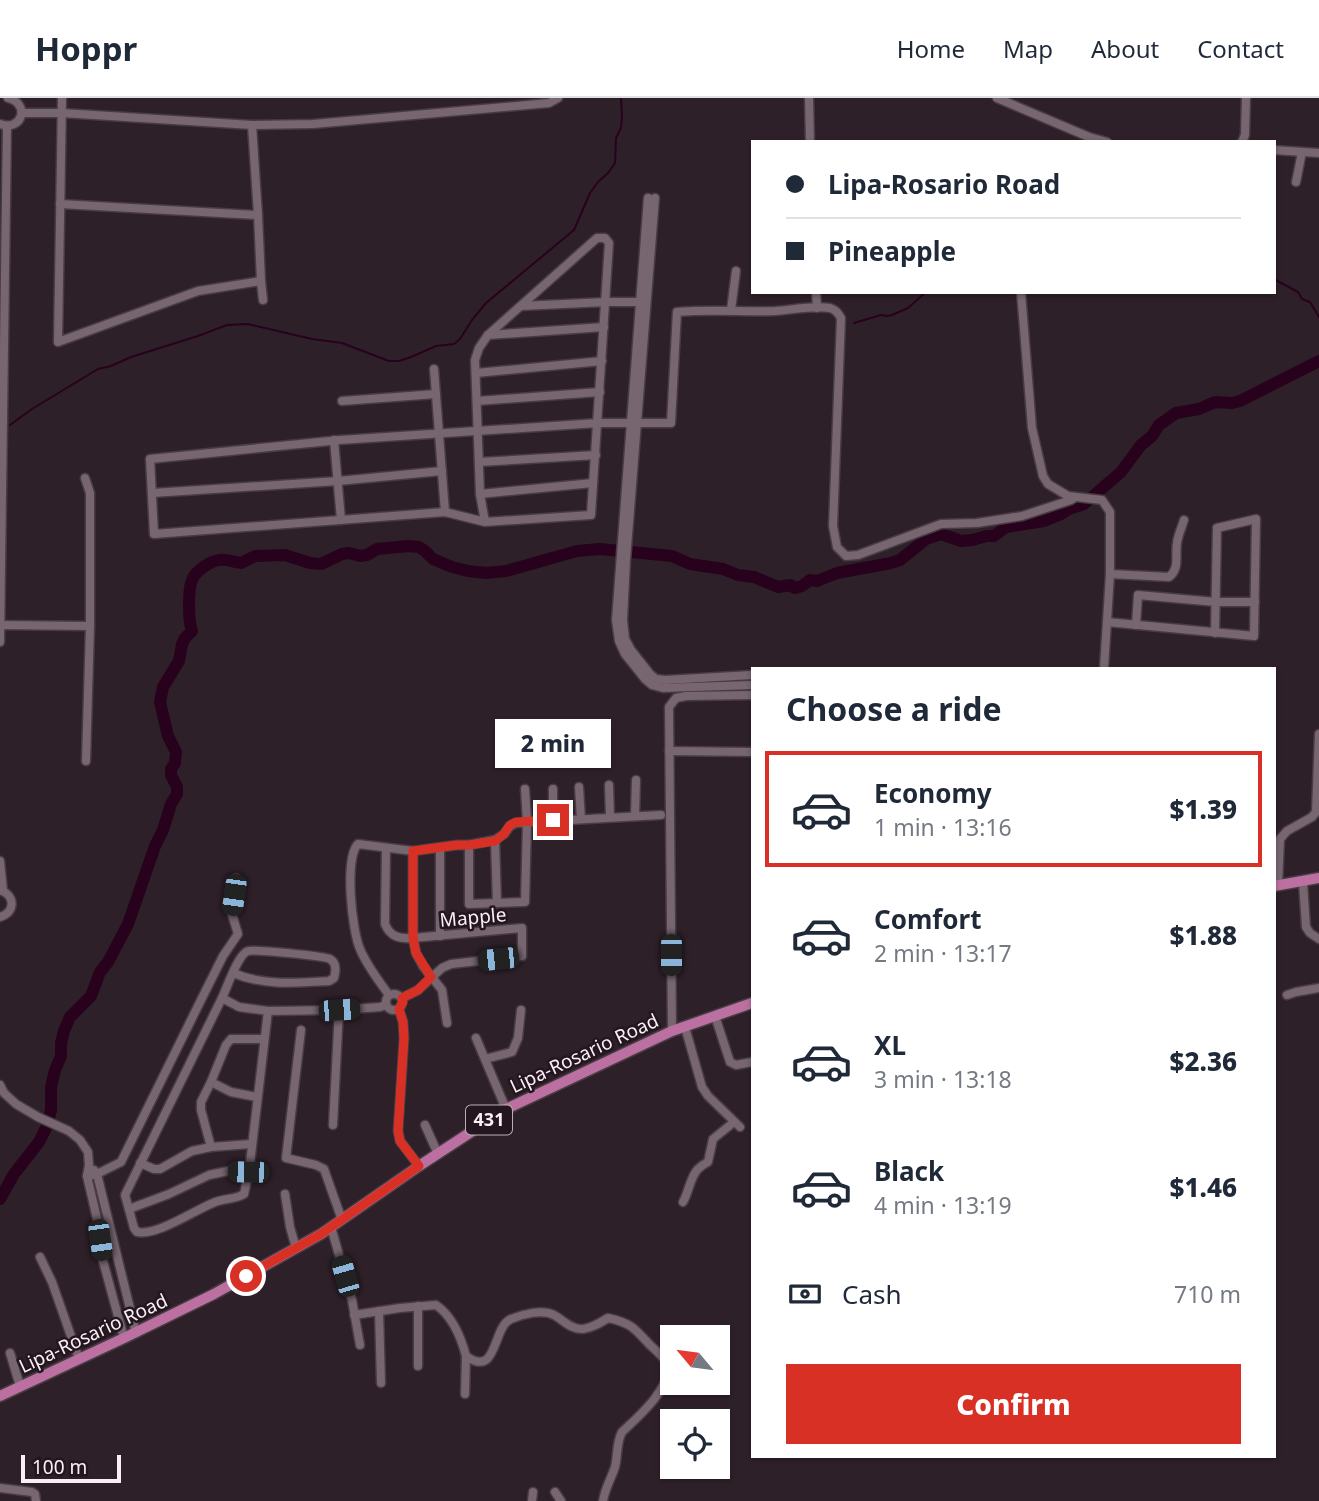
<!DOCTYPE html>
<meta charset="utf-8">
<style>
:root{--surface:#fff;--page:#f6f6f7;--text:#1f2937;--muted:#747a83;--line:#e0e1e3;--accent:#d93025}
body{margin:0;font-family:"Noto Sans",sans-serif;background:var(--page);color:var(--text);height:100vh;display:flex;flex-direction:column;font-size:26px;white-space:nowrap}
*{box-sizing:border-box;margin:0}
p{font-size:23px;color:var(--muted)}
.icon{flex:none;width:38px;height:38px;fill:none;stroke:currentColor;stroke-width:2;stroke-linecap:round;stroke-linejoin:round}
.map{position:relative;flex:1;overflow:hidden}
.panel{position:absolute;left:751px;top:569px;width:525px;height:791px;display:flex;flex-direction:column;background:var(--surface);border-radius:0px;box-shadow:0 2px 5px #0004}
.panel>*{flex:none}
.guide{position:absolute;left:751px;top:42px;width:525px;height:154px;border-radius:0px;box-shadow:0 2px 5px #0004;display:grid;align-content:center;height:154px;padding:0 35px;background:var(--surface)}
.needle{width:46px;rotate:299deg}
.fabs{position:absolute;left:660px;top:1227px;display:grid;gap:14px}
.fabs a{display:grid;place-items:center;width:70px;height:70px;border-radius:0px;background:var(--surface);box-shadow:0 2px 5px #0004;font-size:35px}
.scale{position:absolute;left:21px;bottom:18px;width:100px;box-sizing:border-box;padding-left:7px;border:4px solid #faeff5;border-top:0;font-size:19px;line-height:24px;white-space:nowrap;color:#faeff5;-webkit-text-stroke:5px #24161f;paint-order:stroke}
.end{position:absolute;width:32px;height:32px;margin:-16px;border:9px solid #d93025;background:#fff;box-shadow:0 0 0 4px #fff}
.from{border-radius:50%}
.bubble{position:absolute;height:49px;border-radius:0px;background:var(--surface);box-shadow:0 2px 5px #0004;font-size:23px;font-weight:800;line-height:49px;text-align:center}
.car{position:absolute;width:21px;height:42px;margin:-21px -10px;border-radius:9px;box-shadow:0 0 5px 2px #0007;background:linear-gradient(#222 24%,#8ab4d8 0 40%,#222 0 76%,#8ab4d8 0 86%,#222 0)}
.guide b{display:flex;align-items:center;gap:24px;height:66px;font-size:26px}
.guide b+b{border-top:2px solid var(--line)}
.guide i{width:18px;height:18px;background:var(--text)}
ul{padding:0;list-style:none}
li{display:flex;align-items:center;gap:21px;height:116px;margin:0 14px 10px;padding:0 21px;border:4px solid transparent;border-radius:0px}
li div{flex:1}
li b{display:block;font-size:26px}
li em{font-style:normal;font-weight:800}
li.on{border-color:var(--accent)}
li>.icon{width:63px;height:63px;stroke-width:1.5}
h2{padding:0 35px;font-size:32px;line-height:84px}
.pay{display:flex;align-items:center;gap:18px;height:77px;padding:0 35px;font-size:26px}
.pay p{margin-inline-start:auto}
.action{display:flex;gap:14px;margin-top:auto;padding:14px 35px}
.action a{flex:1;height:80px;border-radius:0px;background:var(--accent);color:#fff;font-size:28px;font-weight:800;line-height:80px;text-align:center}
header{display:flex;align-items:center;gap:42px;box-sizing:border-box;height:98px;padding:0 35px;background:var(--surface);border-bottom:2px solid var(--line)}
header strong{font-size:33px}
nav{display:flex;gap:38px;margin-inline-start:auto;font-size:24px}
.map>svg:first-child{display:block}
</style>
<header>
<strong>Hoppr</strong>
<nav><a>Home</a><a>Map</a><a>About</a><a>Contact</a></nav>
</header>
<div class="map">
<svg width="1319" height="1403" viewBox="0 0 1319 1403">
<rect width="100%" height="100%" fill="#2e2029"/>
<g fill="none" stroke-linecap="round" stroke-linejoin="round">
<g stroke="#28021d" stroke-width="2">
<polyline points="1274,181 1298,194 1302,201 1310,204 1319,219"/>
<polyline points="854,225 881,217 887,218 892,217 908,210 926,194"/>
<polyline points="10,327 32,311 98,271 111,268 131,259 198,238 227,227 248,226 312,241 342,245 389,263 399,263 411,259 436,248 454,246 460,241 472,222 486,205 574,132 590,95 598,84 608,75 615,65 616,40 621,30 622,18 621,0"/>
</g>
<path stroke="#28021d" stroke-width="12" d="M0 1101 14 1076 39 1044 47 1028 51 1012V989L55 972 61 958V945L64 933 70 919 91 898 100 874 108 864 128 826 155 748 163 732 171 706 177 696V689L171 677V671L175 665 176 654 168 638 160 604 163 589 179 563 182 546 185 540 192 533C188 522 188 492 192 482 195 473 211 463 219 462 227 461 233 464 241 465L255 458 285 457 310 465 321 466 342 456 349 455 360 458 367 457 377 451 409 448 419 449 425 453 433 461 452 469 468 473 486 475 506 473 577 453 600 451 672 458 690 466 723 471 738 477 754 479 778 489 790 487 795 490 802 488 810 482 817 483 837 475 891 465 900 462 926 441 941 436 961 443 972 442 987 438H994L1006 429 1044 423 1059 417 1069 411 1084 406 1121 374 1141 347 1152 338 1159 327 1176 315 1199 311 1215 304 1232 305 1240 303 1319 263"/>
<defs>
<g id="minor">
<polyline points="62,0 58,244 198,193 261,183"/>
<polyline points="809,0 810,44"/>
<polyline points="997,0 1089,39 1107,44"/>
<polyline points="22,15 62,15 252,27 313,26 549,5 558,0"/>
<path d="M0 26C22 34 31 6 8 0"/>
<polyline points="252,27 258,117 261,183 263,202"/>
<polyline points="1242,44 1245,37 1246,0"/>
<polyline points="1274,52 1319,55"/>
<polyline points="1296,84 1302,54"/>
<polyline points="648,100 616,522 619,543 625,556 645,581 652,587 663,590 752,587"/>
<polyline points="655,100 626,462 623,522 625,541 631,552 650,576 656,581 665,582 752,577"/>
<polyline points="60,106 258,117"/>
<polyline points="816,194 817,210"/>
<polyline points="1021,194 1032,330 1043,378 1048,386 1068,398 1102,402 1110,414 1110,476 1104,570"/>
<polyline points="521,208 606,204 644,204"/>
<polyline points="731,212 736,173"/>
<polyline points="488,237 604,229"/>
<polyline points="434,271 445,414"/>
<polyline points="476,275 602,263"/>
<polyline points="342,303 436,296"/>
<polyline points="477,303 600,294"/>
<polyline points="334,342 341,422"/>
<polyline points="479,364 596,357"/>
<polyline points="85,380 90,395 90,528 86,663"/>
<polyline points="152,395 338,383 442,373"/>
<polyline points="480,396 593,385"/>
<path d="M485 424 480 396 475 262 479 250 488 237 597 140H605L609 145 591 417 485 424 445 414 154 436 150 361 340 342 598 325H671L677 214C710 211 742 214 775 213 793 212 812 207 830 210 836 212 838 215 841 220L833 428 837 449 846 458 858 457 941 426 977 425 1022 418 1071 402 1074 400"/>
<path d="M1110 476 1169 479C1180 471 1175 458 1177 445 1178 437 1182 429 1184 422"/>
<polyline points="1107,524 1254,538 1256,421 1217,430 1215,535"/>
<polyline points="0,527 90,528"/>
<polyline points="1136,527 1138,497 1216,504 1255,504"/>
<polyline points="0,544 7,28"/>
<polyline points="669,653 752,654"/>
<polyline points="609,687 610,719"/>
<polyline points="579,689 581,721"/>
<polyline points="553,691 553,722"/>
<polyline points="635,718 636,682"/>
<polyline points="495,742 497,805"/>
<polyline points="469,747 469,806 525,804 527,724 525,691"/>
<path d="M386 750 385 826C390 839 400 841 413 840L522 830V858L451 866 442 870 418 892 402 900"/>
<polyline points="440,751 440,838"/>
<polyline points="413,753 413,840 416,855 423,868 442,892 447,925"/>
<polyline points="0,763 3,793"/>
<polyline points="1303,784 1306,829 1310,835 1319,841"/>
<polyline points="1278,787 1280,741 1287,733 1312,719 1316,714 1319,636"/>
<path d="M0 792C15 797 16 814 0 819"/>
<path d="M233 875C264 888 296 885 329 883L334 880C336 873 337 865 330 861 324 858 254 851 248 853 238 856 227 890 222 900L125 1097 134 1130 137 1134C157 1138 193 1113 213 1105 223 1100 235 1102 244 1096L249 1074 268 913"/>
<circle cx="394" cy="904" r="8"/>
<path d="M389 897C379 883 367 868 360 851 352 833 344 760 358 746L413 753 457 747H469L495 742 504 736 510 728 516 725 661 717"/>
<polyline points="1287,897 1296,894 1319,890"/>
<polyline points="222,900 239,909 268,913 339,912 380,909 386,907"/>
<polyline points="399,911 403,924 404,940 398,1033 400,1043 419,1068"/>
<polyline points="715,918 730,964 736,967 752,964"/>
<polyline points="685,929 702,989 708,998 740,1029"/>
<polyline points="301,932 286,1060 316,1067 324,1071 342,1122"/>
<polyline points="672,933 669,609 676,600 686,598 752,597"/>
<polyline points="476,940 506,1011"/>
<polyline points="485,961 512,954 518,940 521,912"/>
<polyline points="211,984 231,994 257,999"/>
<polyline points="0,987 4,995 16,1006 38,1019 69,1033 80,1042 88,1054 89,1067 87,1078 98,1125 103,1163 124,1240"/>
<polyline points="333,1027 339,912"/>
<polyline points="425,1027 438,1056"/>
<polyline points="211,1049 201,1012 201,1004 211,984 226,947 231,941 264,941"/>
<polyline points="140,1065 154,1071 160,1071 192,1053 211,1049 251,1046"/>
<polyline points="94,1072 97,1076 136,1235"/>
<polyline points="87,1078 97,1076 121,1064 200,904 223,858 238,836 231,813 236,780"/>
<polyline points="285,1096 290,1129 296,1150"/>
<path d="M683 1104C689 1094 690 1079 698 1071 701 1068 704 1066 708 1064L713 1041 734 1024"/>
<polyline points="129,1111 169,1096 209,1077 228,1073 249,1074"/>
<polyline points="331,1129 352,1202 360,1247"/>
<polyline points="40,1159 52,1184 79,1261"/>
<polyline points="418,1208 418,1268"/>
<polyline points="379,1213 381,1285"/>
<path d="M354 1217 400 1210 436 1207C452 1218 461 1239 466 1258"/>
<polyline points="10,1255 20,1288"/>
<path d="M465 1296 466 1258C498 1281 492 1229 511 1221 523 1216 542 1211 554 1217 563 1222 572 1232 583 1231 592 1230 600 1225 608 1220 631 1225 634 1230 649 1246 655 1252 665 1259 667 1267 673 1289 636 1321 622 1334 616 1345 618 1357 615 1369 611 1381 605 1390 603 1403"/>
<polyline points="0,1390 32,1394 35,1396 36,1403"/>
<polyline points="555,1394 561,1403"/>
<polyline points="532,1403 533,1394"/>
</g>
<g id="major">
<polyline points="1274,788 1319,780"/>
<polyline points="0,1298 124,1240 214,1196 321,1136 419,1068 506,1011 672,933 752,905"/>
</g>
</defs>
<use href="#minor" stroke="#483c43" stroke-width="11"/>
<use href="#major" stroke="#483c43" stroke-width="13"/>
<use href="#minor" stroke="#776570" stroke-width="8"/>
<use href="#major" stroke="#bc70a2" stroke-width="10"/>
</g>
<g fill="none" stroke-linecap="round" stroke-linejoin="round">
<polyline stroke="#d93025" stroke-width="9" points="246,1178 321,1136 419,1068 400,1043 398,1033 404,940 403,924 399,911 403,904 402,900 418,892 431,879 416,855 413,840 413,753 457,747 469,747 495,743 504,736 510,727 516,724 553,722"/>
</g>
<g text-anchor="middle" stroke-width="5" stroke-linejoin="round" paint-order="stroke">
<rect fill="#24161f" stroke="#baaeb5" stroke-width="2" x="466" y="1007.5" width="46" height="29" rx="5"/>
<g font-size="18" font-weight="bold" fill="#faeff5">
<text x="489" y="1028">431</text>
</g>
<g font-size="19" fill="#faeff5" stroke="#24161f">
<text transform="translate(473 819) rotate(-5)" y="7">Mapple</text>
<text transform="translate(584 955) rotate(-25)" y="7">Lipa-Rosario Road</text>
<text transform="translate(93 1235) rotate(-25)" y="7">Lipa-Rosario Road</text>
</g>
</g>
</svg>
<div class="fabs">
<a><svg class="needle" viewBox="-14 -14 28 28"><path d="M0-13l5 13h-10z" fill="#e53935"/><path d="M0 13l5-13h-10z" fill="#747a83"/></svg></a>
<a><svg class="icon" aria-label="locate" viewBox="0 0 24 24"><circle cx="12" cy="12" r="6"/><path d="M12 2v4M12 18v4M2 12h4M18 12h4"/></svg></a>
</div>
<div class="scale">100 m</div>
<i class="end from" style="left:246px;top:1178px"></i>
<i class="end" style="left:553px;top:722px"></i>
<div class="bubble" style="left:495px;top:621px;width:116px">2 min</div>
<i class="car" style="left:234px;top:797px;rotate:188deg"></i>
<i class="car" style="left:671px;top:857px;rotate:180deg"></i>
<i class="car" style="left:498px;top:861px;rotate:264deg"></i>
<i class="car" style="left:339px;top:912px;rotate:86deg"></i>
<i class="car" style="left:248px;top:1074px;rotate:271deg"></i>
<i class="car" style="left:100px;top:1142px;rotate:172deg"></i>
<i class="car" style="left:345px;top:1178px;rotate:344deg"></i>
<div class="guide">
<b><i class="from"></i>Lipa-Rosario Road</b>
<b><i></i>Pineapple</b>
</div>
<section class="panel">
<h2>Choose a ride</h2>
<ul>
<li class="on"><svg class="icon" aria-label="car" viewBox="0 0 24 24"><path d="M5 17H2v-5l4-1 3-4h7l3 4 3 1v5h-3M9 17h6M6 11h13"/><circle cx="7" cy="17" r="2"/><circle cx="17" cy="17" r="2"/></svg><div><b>Economy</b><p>1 min · 13:16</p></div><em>$1.39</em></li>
<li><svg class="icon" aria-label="car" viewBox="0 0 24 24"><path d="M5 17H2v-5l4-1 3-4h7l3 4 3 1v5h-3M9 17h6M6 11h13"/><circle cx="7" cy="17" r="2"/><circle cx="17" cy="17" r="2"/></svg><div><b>Comfort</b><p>2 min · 13:17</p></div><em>$1.88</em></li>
<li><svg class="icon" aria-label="car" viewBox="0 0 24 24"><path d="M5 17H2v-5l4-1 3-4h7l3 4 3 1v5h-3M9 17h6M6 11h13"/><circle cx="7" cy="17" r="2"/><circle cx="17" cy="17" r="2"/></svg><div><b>XL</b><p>3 min · 13:18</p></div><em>$2.36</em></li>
<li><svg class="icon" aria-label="car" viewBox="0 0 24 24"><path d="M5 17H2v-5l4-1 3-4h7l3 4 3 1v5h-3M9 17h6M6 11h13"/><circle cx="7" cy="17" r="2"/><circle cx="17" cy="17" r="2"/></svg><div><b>Black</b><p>4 min · 13:19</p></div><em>$1.46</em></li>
</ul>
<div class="pay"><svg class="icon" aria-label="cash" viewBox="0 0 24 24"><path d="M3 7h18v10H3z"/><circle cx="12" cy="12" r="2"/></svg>Cash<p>710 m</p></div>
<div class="action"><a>Confirm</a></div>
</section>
</div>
